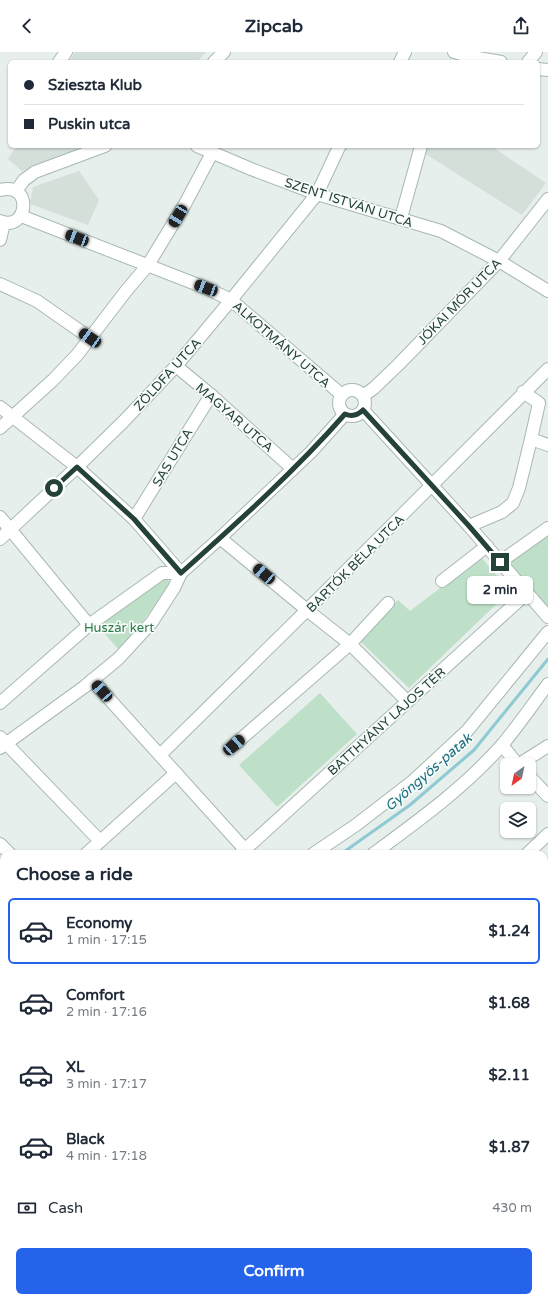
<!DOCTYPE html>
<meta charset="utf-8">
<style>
:root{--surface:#fff;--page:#f2f2f3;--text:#1f2937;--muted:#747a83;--line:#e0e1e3;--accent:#2563eb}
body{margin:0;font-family:"Varela Round",sans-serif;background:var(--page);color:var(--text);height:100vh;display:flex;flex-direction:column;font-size:15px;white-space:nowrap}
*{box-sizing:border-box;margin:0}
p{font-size:13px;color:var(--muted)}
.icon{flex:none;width:22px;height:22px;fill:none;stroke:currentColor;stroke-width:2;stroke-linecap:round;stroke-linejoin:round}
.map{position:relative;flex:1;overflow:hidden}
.side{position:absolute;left:0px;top:798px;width:548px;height:452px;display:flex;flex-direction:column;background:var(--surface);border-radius:12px 12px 0 0;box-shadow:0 1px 3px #0004}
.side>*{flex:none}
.top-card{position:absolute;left:8px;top:8px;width:532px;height:88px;border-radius:6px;box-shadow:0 1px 3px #0004;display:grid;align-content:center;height:88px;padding:0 16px;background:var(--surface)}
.needle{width:26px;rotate:213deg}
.buttons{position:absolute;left:500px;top:706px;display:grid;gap:8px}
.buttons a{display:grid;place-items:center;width:36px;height:36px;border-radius:6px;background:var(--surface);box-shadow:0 1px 3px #0004;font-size:20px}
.end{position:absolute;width:18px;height:18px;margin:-9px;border:5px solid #24423a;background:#fff;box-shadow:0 0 0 2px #fff}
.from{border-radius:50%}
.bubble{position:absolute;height:28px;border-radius:6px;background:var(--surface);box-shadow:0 1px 3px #0004;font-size:13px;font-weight:800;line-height:28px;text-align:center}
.car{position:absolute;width:12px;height:24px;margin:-12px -6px;border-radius:5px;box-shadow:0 0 3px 1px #0007;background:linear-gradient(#222 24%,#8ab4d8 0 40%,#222 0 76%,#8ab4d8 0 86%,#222 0)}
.top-card b{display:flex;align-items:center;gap:14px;height:38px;font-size:15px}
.top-card b+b{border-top:1px solid var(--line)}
.top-card i{width:10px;height:10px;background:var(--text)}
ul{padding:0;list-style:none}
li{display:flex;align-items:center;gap:12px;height:66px;margin:0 8px 6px;padding:0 8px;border:2px solid transparent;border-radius:6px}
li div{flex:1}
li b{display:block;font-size:15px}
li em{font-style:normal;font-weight:800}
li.current{border-color:var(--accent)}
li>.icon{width:36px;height:36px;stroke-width:1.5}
h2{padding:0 16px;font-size:18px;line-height:48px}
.pay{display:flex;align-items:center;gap:10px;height:44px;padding:0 16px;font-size:15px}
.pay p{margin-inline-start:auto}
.button{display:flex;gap:8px;margin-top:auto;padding:8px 16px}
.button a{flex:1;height:46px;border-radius:6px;background:var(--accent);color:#fff;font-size:16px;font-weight:800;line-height:46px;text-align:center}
header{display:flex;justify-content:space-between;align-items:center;height:52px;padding:0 16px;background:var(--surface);font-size:18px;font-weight:800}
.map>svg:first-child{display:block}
</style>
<header><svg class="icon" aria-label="back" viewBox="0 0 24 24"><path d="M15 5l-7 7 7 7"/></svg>Zipcab<svg class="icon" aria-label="share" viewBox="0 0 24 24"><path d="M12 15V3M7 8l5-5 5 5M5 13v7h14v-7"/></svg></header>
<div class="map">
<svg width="548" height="1250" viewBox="0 0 548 1250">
<rect width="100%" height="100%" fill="#e6efeb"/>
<g fill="#d4dfda">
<polygon points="75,0 206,0 197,10 69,10"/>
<polygon points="17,94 86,94 22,119 8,107"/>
<polygon points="429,94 491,94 546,131 522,163 424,101"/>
<polygon points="79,119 99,148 88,173 30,152 33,135"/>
</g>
<g fill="#bfe0c8">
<polygon points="548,480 548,561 505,510"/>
<polygon points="481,505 510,539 409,636 359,588 398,548 410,559"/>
<polygon points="165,525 171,532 120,599 97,573"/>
<polygon points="320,641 357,682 277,755 239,713"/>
</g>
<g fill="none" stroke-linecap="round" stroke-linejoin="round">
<g stroke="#8ec9d4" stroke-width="3">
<polyline points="341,802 410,753 474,698 548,607"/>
<polyline points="0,974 4,973"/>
</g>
<defs>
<g id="minor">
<polyline points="454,0 472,5 501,10"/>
<polyline points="59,10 66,0"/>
<polyline points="214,10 224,0"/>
<polyline points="400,10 405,0"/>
<polyline points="528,10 536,0"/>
<polyline points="538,17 548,18"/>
<polyline points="197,94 251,117 317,142 441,179 499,209 548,239"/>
<path d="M0 138C34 129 28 181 0 169"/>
<polyline points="16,139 24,128 35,120 105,94"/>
<polyline points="21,164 206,236 231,248 342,343"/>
<polyline points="401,166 421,94"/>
<polyline points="0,188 4,171"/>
<polyline points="0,232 37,249 90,286"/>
<polyline points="176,314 211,343 293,417"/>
<circle cx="352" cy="351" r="13"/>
<polyline points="363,344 374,336 398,313 499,209 548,147"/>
<polyline points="0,355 77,415 134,467 181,521"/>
<polyline points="363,358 469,474 548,565"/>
<polyline points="0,376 53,328 77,303 126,239 148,213 185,152 212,101"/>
<polyline points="531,387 548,393"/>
<polyline points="0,465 89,573"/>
<polyline points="134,467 211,343"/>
<polyline points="469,474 502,460 513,451 519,436 531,387 539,351 523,340"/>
<polyline points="220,486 307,558 350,592 407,649"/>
<polyline points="0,487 77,415 124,369 176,314 231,248 317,142 339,95 340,94"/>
<polyline points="500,510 548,476"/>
<polyline points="442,529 487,494"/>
<polyline points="92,628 249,802"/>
<polyline points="0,651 89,573 162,521 181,521"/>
<polyline points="0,685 100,789"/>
<polyline points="234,693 350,592 388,551"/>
<polyline points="502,693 518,713"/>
<polyline points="0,696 84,635 118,607 152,570 174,536 181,521 220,486 311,400 345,362"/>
<polyline points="160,703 307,558 548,317"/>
<polyline points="518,713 548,694"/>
<polyline points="529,724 548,744"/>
<polyline points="0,792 10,802"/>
<polyline points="86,802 176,721"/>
<polyline points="240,802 527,541"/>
<polyline points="313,802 356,773 413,729 467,679 548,580"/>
<path d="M373 802C418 769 465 735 502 693 518 674 533 652 548 632"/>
<polyline points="527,802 548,782"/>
<polyline points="0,880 4,876"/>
<polyline points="544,950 548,946"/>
<polyline points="0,955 4,953"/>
<polyline points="0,995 4,1002"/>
<polyline points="544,1118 548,1123"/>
<polyline points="544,1152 548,1149"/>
<polyline points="271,1246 274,1250"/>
<polyline points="74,1250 78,1246"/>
<polyline points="231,1250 236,1246"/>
<polyline points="416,1250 421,1246"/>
</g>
</defs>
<use href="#minor" stroke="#a8b8b2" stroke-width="14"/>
<use href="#minor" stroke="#fff" stroke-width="12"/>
</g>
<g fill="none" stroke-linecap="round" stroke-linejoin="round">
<path stroke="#24423a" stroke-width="5" d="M54 436 77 415 134 467 181 521C238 470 295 419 345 362 352 365 358 363 363 358L469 474 500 510"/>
</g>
<g text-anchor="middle" stroke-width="3.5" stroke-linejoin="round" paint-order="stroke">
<g font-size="13" fill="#24423a" stroke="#f7fbf9">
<text transform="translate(349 150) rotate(18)" y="5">SZENT ISTVÁN UTCA</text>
<text transform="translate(459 249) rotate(-46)" y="5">JÓKAI MÓR UTCA</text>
<text transform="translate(282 292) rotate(41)" y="5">ALKOTMÁNY UTCA</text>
<text transform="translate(167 322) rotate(-48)" y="5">ZÖLDFA UTCA</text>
<text transform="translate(235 365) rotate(41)" y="5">MAGYAR UTCA</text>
<text transform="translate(172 405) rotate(-59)" y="5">SAS UTCA</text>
<text transform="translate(355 511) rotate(-45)" y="5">BARTÓK BÉLA UTCA</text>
<text transform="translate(386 669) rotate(-42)" y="5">BATTHYÁNY LAJOS TÉR</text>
</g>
<g font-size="13" fill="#2d7a4b" stroke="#f7fbf9">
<text x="119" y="580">Huszár kert</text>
</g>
<g font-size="14" font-style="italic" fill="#1c6f80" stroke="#f7fbf9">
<text transform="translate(428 720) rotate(-41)" y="5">Gyöngyös-patak</text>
</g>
</g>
</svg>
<div class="buttons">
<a><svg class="needle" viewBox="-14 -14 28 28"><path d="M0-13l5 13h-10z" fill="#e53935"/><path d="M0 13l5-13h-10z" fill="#747a83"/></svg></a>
<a><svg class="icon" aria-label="layers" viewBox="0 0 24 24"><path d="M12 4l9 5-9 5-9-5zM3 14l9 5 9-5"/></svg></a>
</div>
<i class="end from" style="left:54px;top:436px"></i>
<i class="end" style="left:500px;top:510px"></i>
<div class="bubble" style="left:467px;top:524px;width:66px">2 min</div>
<i class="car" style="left:178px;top:164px;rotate:211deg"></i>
<i class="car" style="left:77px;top:186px;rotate:291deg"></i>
<i class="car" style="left:206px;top:236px;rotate:291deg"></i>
<i class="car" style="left:90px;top:286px;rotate:305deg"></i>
<i class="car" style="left:264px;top:522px;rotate:310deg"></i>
<i class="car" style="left:102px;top:639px;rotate:318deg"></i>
<i class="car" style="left:234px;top:693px;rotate:49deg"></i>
<div class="top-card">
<b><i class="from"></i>Szieszta Klub</b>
<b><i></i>Puskin utca</b>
</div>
<section class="side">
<h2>Choose a ride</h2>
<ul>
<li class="current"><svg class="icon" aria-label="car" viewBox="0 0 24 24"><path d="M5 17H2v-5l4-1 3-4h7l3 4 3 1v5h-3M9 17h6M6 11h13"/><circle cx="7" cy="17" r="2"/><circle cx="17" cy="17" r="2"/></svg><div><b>Economy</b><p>1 min · 17:15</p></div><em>$1.24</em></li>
<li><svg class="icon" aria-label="car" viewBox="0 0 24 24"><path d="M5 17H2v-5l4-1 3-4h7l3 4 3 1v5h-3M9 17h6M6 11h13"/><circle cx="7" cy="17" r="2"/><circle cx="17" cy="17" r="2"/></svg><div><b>Comfort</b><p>2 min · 17:16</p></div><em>$1.68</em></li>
<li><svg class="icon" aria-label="car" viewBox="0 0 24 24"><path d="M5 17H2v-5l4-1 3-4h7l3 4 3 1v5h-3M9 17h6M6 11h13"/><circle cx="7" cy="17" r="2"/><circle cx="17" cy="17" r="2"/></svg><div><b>XL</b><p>3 min · 17:17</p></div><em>$2.11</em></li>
<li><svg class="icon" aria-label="car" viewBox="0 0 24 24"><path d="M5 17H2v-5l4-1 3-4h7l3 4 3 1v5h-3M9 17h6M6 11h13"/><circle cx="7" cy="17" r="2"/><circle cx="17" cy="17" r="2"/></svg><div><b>Black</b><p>4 min · 17:18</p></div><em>$1.87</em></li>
</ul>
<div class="pay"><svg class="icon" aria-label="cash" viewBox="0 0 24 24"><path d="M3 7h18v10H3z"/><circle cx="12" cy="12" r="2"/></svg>Cash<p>430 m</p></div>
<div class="button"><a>Confirm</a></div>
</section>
</div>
